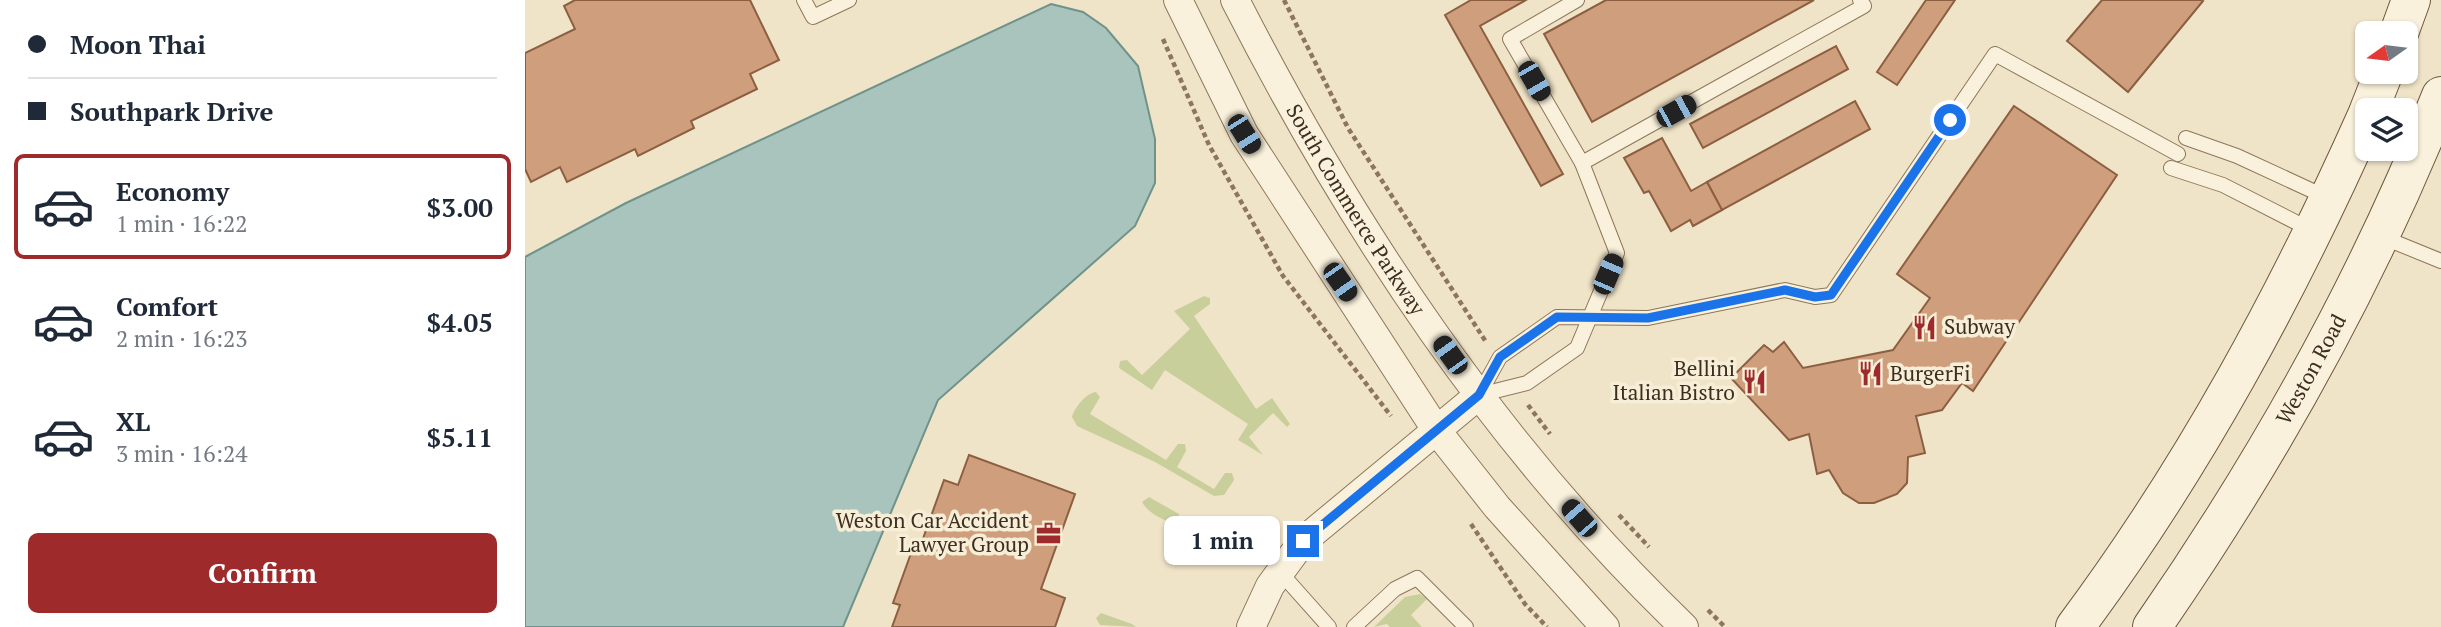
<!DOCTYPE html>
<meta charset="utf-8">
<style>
:root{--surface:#fff;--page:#f2f2f3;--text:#1f2937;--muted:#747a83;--line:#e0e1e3;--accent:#9e2a2b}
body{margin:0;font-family:"PT Serif",serif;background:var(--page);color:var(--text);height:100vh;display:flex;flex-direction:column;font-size:26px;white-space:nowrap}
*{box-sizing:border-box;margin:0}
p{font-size:23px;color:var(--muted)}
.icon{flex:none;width:38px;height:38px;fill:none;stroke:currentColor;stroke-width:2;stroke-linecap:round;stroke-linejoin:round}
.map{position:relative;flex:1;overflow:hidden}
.panel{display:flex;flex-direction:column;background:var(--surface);width:525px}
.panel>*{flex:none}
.banner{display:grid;align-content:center;height:154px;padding:0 28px;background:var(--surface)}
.needle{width:46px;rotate:256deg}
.tools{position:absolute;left:1830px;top:21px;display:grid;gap:14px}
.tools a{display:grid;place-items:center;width:63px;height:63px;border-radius:10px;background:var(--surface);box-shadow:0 2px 5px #0004;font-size:35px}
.end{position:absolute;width:32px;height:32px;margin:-16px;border:9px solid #1a73e8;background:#fff;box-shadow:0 0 0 4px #fff}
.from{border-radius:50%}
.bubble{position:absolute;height:49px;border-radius:10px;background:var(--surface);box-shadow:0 2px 5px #0004;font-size:23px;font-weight:600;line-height:49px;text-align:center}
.car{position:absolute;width:21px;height:42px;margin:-21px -10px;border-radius:9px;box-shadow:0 0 5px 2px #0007;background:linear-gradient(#222 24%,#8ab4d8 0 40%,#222 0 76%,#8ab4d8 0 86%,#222 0)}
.banner b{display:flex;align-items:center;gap:24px;height:66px;font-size:26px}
.banner b+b{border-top:2px solid var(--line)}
.banner i{width:18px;height:18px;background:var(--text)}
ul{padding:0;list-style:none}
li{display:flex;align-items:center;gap:21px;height:105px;margin:0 14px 10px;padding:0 14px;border:4px solid transparent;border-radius:10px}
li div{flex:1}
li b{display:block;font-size:26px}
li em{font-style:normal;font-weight:600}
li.selected{border-color:var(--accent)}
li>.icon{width:63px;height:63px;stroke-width:1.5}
.cta{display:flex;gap:14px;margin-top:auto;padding:14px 28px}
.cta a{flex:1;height:80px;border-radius:10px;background:var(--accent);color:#fff;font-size:28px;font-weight:600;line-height:80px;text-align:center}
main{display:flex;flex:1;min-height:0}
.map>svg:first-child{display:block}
</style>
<main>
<section class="panel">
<div class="banner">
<b><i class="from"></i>Moon Thai</b>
<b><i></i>Southpark Drive</b>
</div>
<ul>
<li class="selected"><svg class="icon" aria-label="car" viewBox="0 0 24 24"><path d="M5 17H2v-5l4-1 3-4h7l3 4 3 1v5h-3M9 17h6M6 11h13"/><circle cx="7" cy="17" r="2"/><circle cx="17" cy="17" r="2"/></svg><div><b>Economy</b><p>1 min · 16:22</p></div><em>$3.00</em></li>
<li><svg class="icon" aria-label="car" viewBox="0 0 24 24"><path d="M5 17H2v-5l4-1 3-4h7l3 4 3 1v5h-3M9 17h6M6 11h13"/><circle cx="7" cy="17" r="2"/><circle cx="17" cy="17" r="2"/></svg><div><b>Comfort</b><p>2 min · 16:23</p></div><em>$4.05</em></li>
<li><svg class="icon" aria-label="car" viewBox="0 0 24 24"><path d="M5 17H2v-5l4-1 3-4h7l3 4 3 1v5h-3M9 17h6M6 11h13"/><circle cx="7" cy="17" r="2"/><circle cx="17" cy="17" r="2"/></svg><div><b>XL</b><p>3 min · 16:24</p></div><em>$5.11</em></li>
</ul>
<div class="cta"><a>Confirm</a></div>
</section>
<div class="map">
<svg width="1916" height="627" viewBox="0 0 1916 627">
<rect width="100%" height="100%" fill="#f0e4c8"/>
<g fill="#c9cf9b">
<polygon points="679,296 685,298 685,304 669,316 731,409 747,398 765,424 762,427 748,413 724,437 738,455 713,440 723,424 640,370 627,390 594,368 595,361 602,360 617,375 665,329 649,311"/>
<path d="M571 392 575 397 565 414 641 460 653 444H660L661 451 652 467 689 489 700 473H707L709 480 699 495 689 496 630 462 552 426 547 417C550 407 561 393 571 392Z"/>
<path d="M624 497 654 514 653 523C642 524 622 512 617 502Z"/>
<polygon points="895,594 902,599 886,615 897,627 865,627 862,624 849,627 880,597"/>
<polygon points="576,613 607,624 611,627 575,625 571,618"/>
</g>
<polygon fill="#a9c4bc" stroke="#6f938a" stroke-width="2" points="526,4 558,12 581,28 613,66 630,139 630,183 610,226 413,400 318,627 0,627 0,257 101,203"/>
<g fill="#cf9f7d" stroke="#8d5f41" stroke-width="2">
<polygon points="50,0 225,0 254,60 225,74 232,89 166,121 169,128 113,156 110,149 42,182 35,167 6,182 0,169 0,53 50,29 39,6"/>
<polygon points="946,0 1001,0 955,26 1038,174 1016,186 920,15"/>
<polygon points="1081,0 1289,0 1067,122 1019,34"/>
<polygon points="1401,0 1430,0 1372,85 1352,72"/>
<polygon points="1577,0 1676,0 1678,1 1603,92 1542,41"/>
<polygon points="1311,46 1323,69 1178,148 1165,124"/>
<polygon points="1330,101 1345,129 1197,210 1182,182"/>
<polygon points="1489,106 1592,175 1448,391 1437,383 1417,410 1391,416 1400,453 1383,457 1382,483 1372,494 1349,503 1334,503 1318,493 1304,470 1292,474 1284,434 1264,440 1206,378 1239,345 1248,352 1259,342 1278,368 1368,350 1405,298 1372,274"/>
<polygon points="1137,138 1166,191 1182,182 1197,210 1168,226 1165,220 1146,231 1124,191 1119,193 1099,158"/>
<polygon points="444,455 550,494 516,589 540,598 530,627 367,627 375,605 368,603 389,545 395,547 419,480 433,485"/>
</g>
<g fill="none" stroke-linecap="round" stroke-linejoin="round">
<defs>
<g id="lane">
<polyline points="279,0 288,17 324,0"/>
<polyline points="1661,138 1712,156 1803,198"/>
<polyline points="1057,163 1339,6 1335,0"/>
<polyline points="1646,168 1698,185 1788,231"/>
<polyline points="1857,237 1916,261"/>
<polyline points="954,395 975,357 1032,317 1123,318 1260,290 1290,297 1306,295 1470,54 1653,154"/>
<polyline points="954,395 1002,383 1052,348 1092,253 1057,163 985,39 1052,0"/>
<polyline points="755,572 804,627"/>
<polyline points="829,627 870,589 892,578 941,627"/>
</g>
<g id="street">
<polyline points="653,0 719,134 912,431 972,507 1080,627"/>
<path id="s1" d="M710 0C828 231 972 447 1159 627"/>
<polyline points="726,627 745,586 778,541 954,395"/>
</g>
<g id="secondary">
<polyline points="1874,33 1886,0"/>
<polyline points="1844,110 1859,72"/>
<path d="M1550 627C1669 467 1762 295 1843 113"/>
<path id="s2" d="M1627 627C1742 461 1841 285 1916 96"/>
</g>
</defs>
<use href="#lane" stroke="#8d765c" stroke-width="16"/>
<use href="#street" stroke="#8d765c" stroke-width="30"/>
<use href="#secondary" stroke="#6f573f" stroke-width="40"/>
<g stroke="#8d765c" stroke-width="4.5" stroke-dasharray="5 3.5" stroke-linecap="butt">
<polyline points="759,0 823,128 961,342"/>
<polyline points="638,39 684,145 758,276 866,416"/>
<polyline points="1003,405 1025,434"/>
<polyline points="1094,515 1124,547"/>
<polyline points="946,524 1000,604 1022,627"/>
<polyline points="1183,610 1200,627"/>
</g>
<use href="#lane" stroke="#faf1dc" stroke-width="14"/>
<use href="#street" stroke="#faf1dc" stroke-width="28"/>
<use href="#secondary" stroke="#faf1dc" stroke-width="38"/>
</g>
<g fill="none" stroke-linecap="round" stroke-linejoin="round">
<polyline stroke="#1a73e8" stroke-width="9" points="778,541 954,395 975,357 1032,317 1123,318 1260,290 1290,297 1306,295 1425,120"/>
</g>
<defs>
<symbol id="restaurant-bare" viewBox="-9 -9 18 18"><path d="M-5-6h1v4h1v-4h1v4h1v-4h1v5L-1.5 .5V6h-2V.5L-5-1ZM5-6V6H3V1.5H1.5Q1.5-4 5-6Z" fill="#9e2a2b" stroke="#f7eed8" stroke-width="2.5" paint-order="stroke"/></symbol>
<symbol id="office-bare" viewBox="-9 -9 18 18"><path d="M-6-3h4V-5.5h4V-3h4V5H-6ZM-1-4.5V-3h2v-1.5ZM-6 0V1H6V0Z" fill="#9e2a2b" stroke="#f7eed8" stroke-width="2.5" paint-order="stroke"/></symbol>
</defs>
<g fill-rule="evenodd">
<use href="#restaurant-bare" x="1382" y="310" width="35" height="35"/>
<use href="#restaurant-bare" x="1328" y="356" width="35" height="35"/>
<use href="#restaurant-bare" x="1212" y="364" width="35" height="35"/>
<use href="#office-bare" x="506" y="516" width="35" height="35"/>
</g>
<g text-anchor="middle" stroke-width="7" stroke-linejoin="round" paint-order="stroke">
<g font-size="21" fill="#3d2e20" stroke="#f7eed8">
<text dy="7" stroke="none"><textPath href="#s1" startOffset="242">South Commerce Parkway</textPath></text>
<text dy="7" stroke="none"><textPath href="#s2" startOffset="303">Weston Road</textPath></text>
</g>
<g font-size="21" fill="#3d2e20" stroke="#f7eed8" text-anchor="start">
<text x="1419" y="334">Subway</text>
<text x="1210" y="376" text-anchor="end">Bellini<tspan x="1210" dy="24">Italian Bistro</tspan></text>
<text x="1365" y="381">BurgerFi</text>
<text x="504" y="528" text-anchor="end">Weston Car Accident<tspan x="504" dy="24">Lawyer Group</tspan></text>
</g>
</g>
</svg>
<div class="tools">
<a><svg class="needle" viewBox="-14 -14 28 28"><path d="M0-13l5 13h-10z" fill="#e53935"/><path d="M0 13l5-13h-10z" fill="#747a83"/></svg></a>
<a><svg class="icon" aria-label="layers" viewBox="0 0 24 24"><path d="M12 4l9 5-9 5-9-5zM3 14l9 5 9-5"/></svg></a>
</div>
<i class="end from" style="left:1425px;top:120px"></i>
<i class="end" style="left:778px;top:541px"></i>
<div class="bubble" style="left:639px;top:516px;width:116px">1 min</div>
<i class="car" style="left:1009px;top:81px;rotate:150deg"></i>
<i class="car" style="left:1151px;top:111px;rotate:61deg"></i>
<i class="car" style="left:719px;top:134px;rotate:148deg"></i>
<i class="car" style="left:1083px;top:274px;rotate:23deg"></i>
<i class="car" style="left:815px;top:282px;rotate:145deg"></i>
<i class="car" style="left:925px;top:355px;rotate:324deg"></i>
<i class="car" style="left:1054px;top:518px;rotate:319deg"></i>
</div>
</main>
